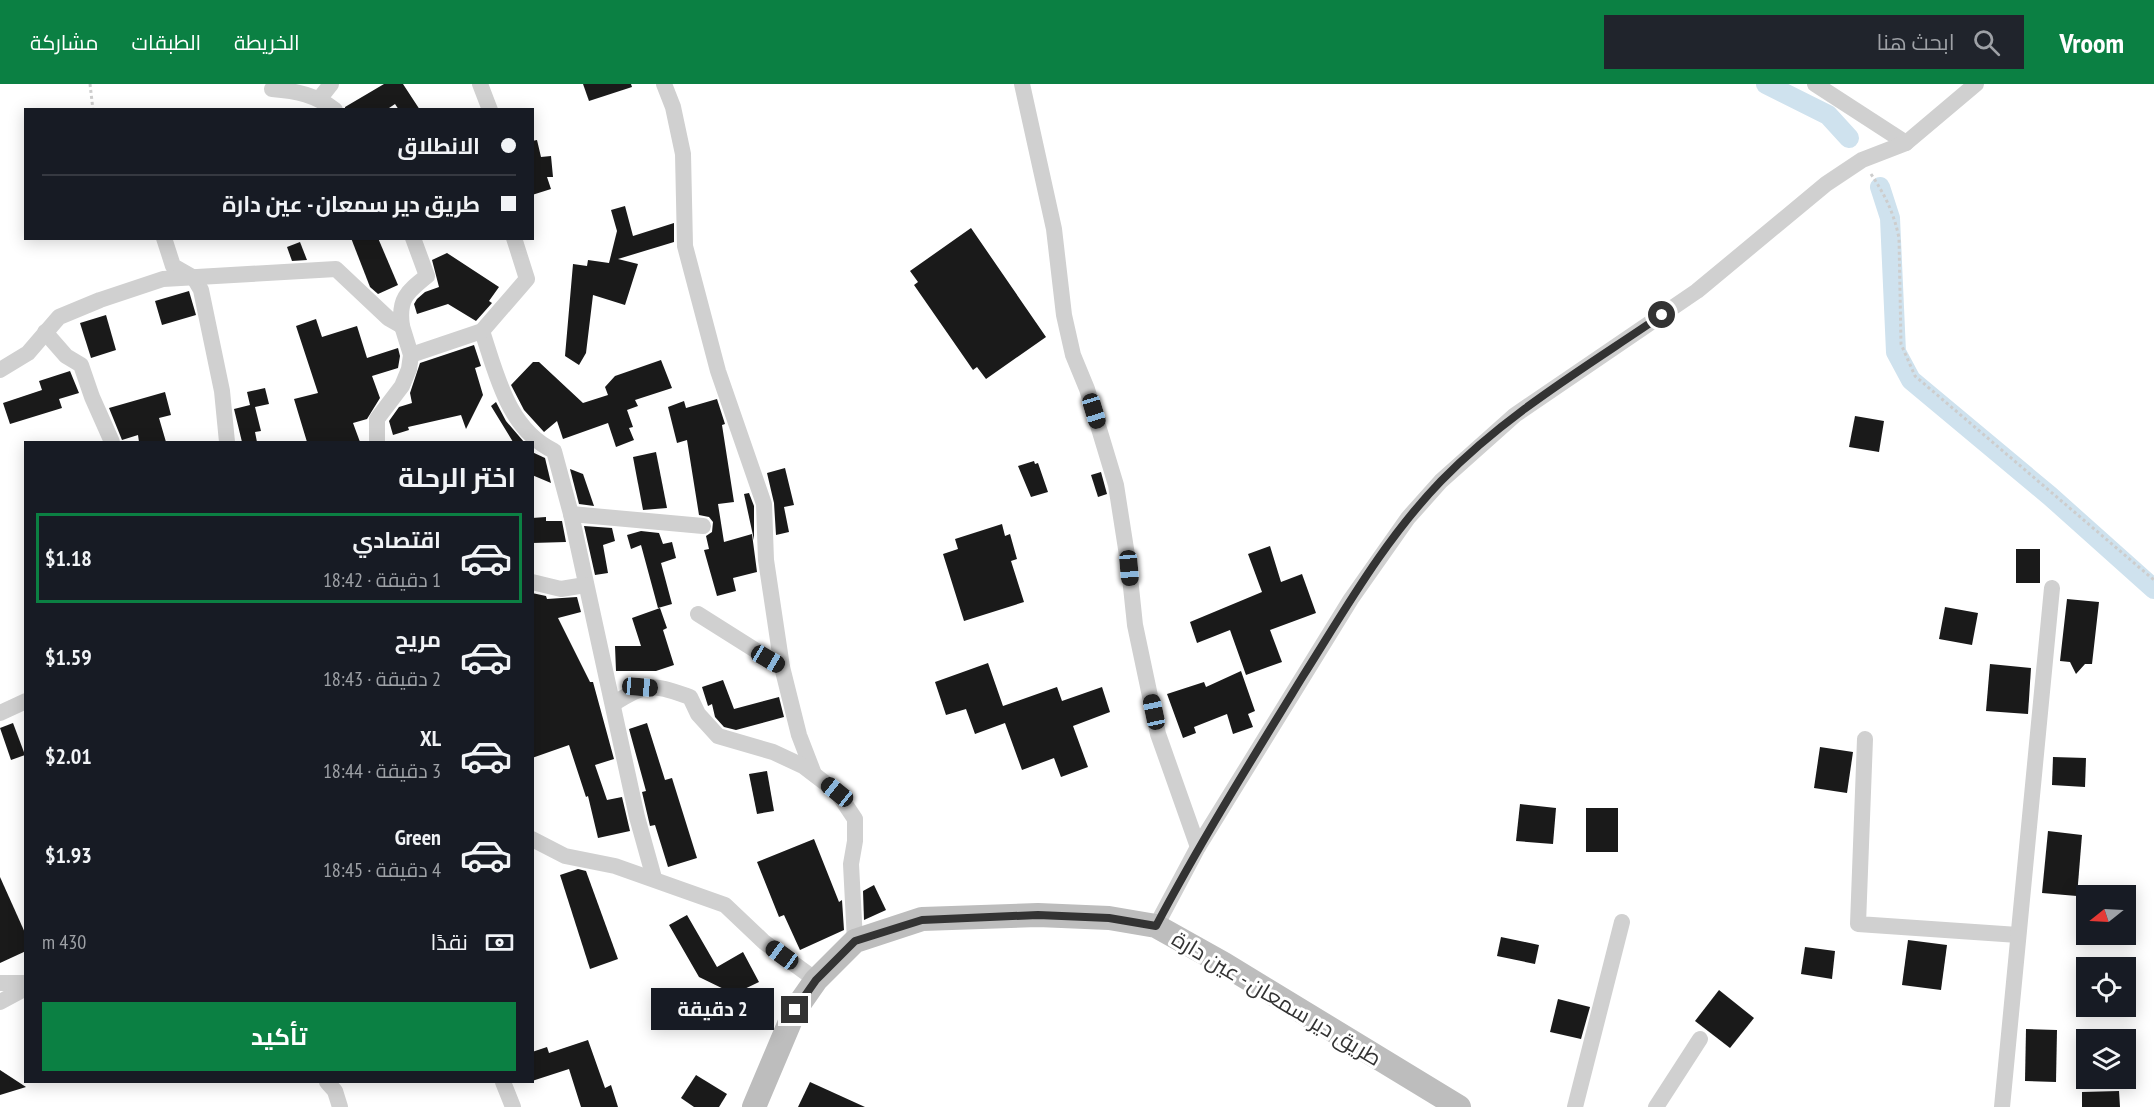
<!DOCTYPE html>
<html lang="ar">
<meta charset="utf-8">
<style>
:root{--surface:#171b24;--page:#20242c;--text:#f1f3f6;--muted:#9ea1a6;--line:#363941;--accent:#0b8043}
body{margin:0;font-family:"PT Sans Narrow",Cairo,sans-serif;background:var(--page);color:var(--text);direction:rtl;height:100vh;display:flex;flex-direction:column;font-size:22px;white-space:nowrap}
*{box-sizing:border-box;margin:0}
p{font-size:20px;color:var(--muted)}
.icon{flex:none;width:33px;height:33px;fill:none;stroke:currentColor;stroke-width:2;stroke-linecap:round;stroke-linejoin:round}
.map{position:relative;flex:1;overflow:hidden;direction:ltr}
.details{position:absolute;left:24px;top:357px;width:510px;height:642px;display:flex;flex-direction:column;background:var(--surface);border-radius:0px;box-shadow:0 3px 15px #0003;direction:rtl}
.details>*{flex:none}
.guide{position:absolute;left:24px;top:24px;width:510px;height:132px;border-radius:0px;box-shadow:0 3px 15px #0003;direction:rtl;display:grid;align-content:center;height:132px;padding:0 18px;background:var(--surface)}
.needle{width:39px;rotate:252deg}
.buttons{position:absolute;left:2076px;top:801px;display:grid;gap:12px}
.buttons a{display:grid;place-items:center;width:60px;height:60px;border-radius:0px;background:var(--surface);box-shadow:0 3px 15px #0003;font-size:30px}
.end{position:absolute;width:27px;height:27px;margin:-14px;border:8px solid #333;background:#fff;box-shadow:0 0 0 3px #fff}
.from{border-radius:50%}
.bubble{position:absolute;height:42px;border-radius:0px;background:var(--surface);box-shadow:0 3px 15px #0003;font-size:20px;font-weight:700;line-height:42px;text-align:center;direction:rtl}
.car{position:absolute;width:18px;height:36px;margin:-18px -9px;border-radius:8px;box-shadow:0 0 4px 2px #0007;background:linear-gradient(#222 24%,#8ab4d8 0 40%,#222 0 76%,#8ab4d8 0 86%,#222 0)}
.guide b{display:flex;align-items:center;gap:21px;height:57px;font-size:22px}
.guide b+b{border-top:2px solid var(--line)}
.guide i{width:15px;height:15px;background:var(--text)}
ul{padding:0;list-style:none}
li{display:flex;align-items:center;gap:18px;height:90px;margin:0 12px 9px;padding:0 6px;border:3px solid transparent;border-radius:0px}
li div{flex:1}
li b{display:block;font-size:22px}
li em{font-style:normal;font-weight:700}
li.selected{border-color:var(--accent)}
li>.icon{width:54px;height:54px;stroke-width:1.5}
h2{padding:0 18px;font-size:27px;line-height:72px}
.pay{display:flex;align-items:center;gap:15px;height:66px;padding:0 18px;font-size:22px}
.pay p{margin-inline-start:auto}
.action{display:flex;gap:12px;margin-top:auto;padding:12px 18px}
.action a{flex:1;height:69px;border-radius:0px;background:var(--accent);color:#fff;font-size:24px;font-weight:700;line-height:69px;text-align:center}
header{display:flex;align-items:center;gap:36px;box-sizing:border-box;height:84px;padding:0 30px;background:var(--accent);color:#fff}
header strong{font-size:28px}
nav{display:flex;gap:33px;margin-inline-start:auto;font-size:21px}
.search{width:420px;height:54px;background:var(--page);display:flex;align-items:center;gap:15px;box-sizing:border-box;padding:0 21px;border-radius:0px;color:var(--muted);font-size:22px}
.map>svg:first-child{display:block}
</style>
<header>
<strong>Vroom</strong>
<div class="search"><svg class="icon" aria-label="search" viewBox="0 0 24 24"><circle cx="10" cy="10" r="6"/><path d="M15 15l6 6"/></svg>ابحث هنا</div>
<nav><a>الخريطة</a><a>الطبقات</a><a>مشاركة</a></nav>
</header>
<div class="map">
<svg width="2154" height="1023" viewBox="0 0 2154 1023">
<rect width="100%" height="100%" fill="#fff"/>
<g fill="none" stroke-linecap="round" stroke-linejoin="round">
<g stroke="#cfe2ee" stroke-width="20">
<polyline points="1766,0 1828,31 1849,54"/>
<polyline points="1880,103 1890,134 1896,268 1911,296 2050,412 2154,505"/>
</g>
</g>
<g fill="#1a1a1a">
<polygon points="384,0 403,0 420,26 399,26 395,20 386,26 345,26 345,23"/>
<polygon points="583,0 631,0 632,3 589,17"/>
<polygon points="537,56 541,73 551,72 553,93 547,93 551,105 532,111 532,57"/>
<polygon points="625,122 633,152 674,139 674,158 618,175 638,180 625,221 593,211 586,269 579,281 565,272 573,180 587,182 588,176 609,179 617,147 611,126"/>
<polygon points="971,144 1046,253 986,295 977,283 973,286 914,201 918,198 910,187"/>
<polygon points="351,154 378,154 398,201 378,210 370,203"/>
<polygon points="300,158 307,176 292,177 287,163"/>
<polygon points="447,169 499,203 489,217 492,219 476,237 448,220 417,230 414,220 417,215 425,208 439,203 432,176"/>
<polygon points="189,207 196,231 162,241 155,217"/>
<polygon points="106,231 116,266 91,274 80,239"/>
<polygon points="316,235 322,253 357,242 367,274 398,264 400,272 398,284 372,292 380,314 367,335 353,339 360,358 307,358 294,315 318,309 296,242"/>
<polygon points="474,261 481,282 475,284 483,311 466,345 461,331 408,343 409,346 393,351 389,337 399,323 412,319 410,309 420,279"/>
<polygon points="661,276 672,304 635,316 638,322 627,326 633,343 629,344 634,356 616,363 608,339 563,355 557,337 544,348 524,326 511,301 533,278 539,278 583,319 608,311 605,303 615,292"/>
<polygon points="70,287 79,309 59,315 62,324 10,340 3,319 42,306 39,297"/>
<polygon points="265,304 269,320 255,323 261,347 255,348 257,358 242,358 234,325 250,321 247,308"/>
<polygon points="165,308 171,331 159,334 166,358 139,358 138,351 122,356 109,324"/>
<polygon points="717,315 725,340 722,341 734,418 718,420 724,458 752,450 757,488 733,494 736,507 717,512 704,466 709,465 706,452 712,448 713,438 709,433 699,431 687,356 677,359 668,323 684,317 686,324"/>
<polygon points="496,318 506,337 524,358 513,358 491,322"/>
<polygon points="1855,332 1884,337 1879,368 1849,363"/>
<polygon points="532,368 545,374 551,399 532,391"/>
<polygon points="656,368 667,424 643,426 633,373"/>
<polygon points="1034,377 1035,380 1038,379 1048,408 1031,413 1018,382"/>
<polygon points="785,384 794,421 784,423 789,448 776,451 774,419 767,389"/>
<polygon points="570,385 583,390 594,422 579,420"/>
<polygon points="1101,388 1107,410 1098,413 1091,391"/>
<polygon points="749,409 754,422 754,456 744,410"/>
<polygon points="546,433 546,437 562,437 566,458 532,459 532,434"/>
<polygon points="1002,440 1005,452 1010,450 1017,475 1011,477 1024,518 964,537 943,470 958,465 955,455"/>
<polygon points="584,442 612,444 615,457 603,461 608,489 595,491"/>
<polygon points="641,447 659,449 663,460 672,458 676,474 661,479 672,520 658,524 641,461 631,465 627,451"/>
<polygon points="1270,462 1281,498 1302,490 1316,529 1270,546 1282,578 1246,591 1230,546 1197,559 1190,538 1262,508 1248,470"/>
<rect x="2016" y="465" width="24" height="34"/>
<polygon points="532,509 546,512 547,515 577,513 581,528 558,534 590,598 593,598 614,675 595,681 607,716 622,713 630,747 598,754 588,712 586,713 569,661 532,674"/>
<polygon points="2067,515 2099,518 2092,580 2085,580 2076,590 2070,578 2060,577"/>
<polygon points="1945,523 1978,529 1972,561 1939,555"/>
<polygon points="660,524 667,544 663,546 674,581 656,587 616,587 615,562 641,562 632,534"/>
<polygon points="988,579 1003,622 1057,603 1062,617 1102,603 1110,628 1073,642 1088,683 1061,693 1054,674 1022,686 1005,639 975,650 966,625 946,631 935,598"/>
<polygon points="1990,580 2031,584 2028,630 1986,627"/>
<polygon points="1241,587 1255,627 1248,630 1253,643 1233,650 1227,630 1194,643 1196,649 1183,654 1167,610 1204,598 1206,603"/>
<polygon points="723,596 734,625 779,613 784,633 736,646 724,643 715,633 712,620 708,622 702,603"/>
<polygon points="13,639 25,671 11,676 0,644"/>
<polygon points="647,639 665,696 672,694 697,774 668,783 655,741 650,742 642,708 646,707 629,645"/>
<polygon points="1820,663 1853,668 1847,709 1814,704"/>
<polygon points="2053,673 2086,674 2085,703 2052,701"/>
<polygon points="767,687 774,727 757,730 749,690"/>
<polygon points="1520,720 1556,724 1553,760 1516,757"/>
<rect x="1586" y="724" width="32" height="44"/>
<polygon points="2048,747 2082,751 2077,812 2042,809"/>
<polygon points="814,755 839,818 842,816 844,846 800,866 784,831 779,833 757,778"/>
<polygon points="578,785 586,787 618,875 590,885 560,791"/>
<polygon points="0,793 26,851 26,867 0,879"/>
<polygon points="874,801 886,826 864,836 863,807"/>
<polygon points="687,831 717,883 743,868 759,898 734,910 699,893 669,841"/>
<polygon points="1501,853 1539,861 1535,880 1497,872"/>
<polygon points="1908,856 1947,861 1941,906 1902,901"/>
<polygon points="1805,863 1835,867 1832,895 1801,890"/>
<polygon points="1719,906 1754,934 1730,964 1695,937"/>
<polygon points="1558,915 1590,923 1581,955 1550,948"/>
<polygon points="2026,945 2057,946 2056,998 2025,997"/>
<polygon points="588,956 605,1004 611,1001 618,1023 581,1023 569,985 532,997 532,968 547,963 549,969"/>
<polygon points="0,986 26,1003 0,1011"/>
<polygon points="696,991 727,1010 719,1023 694,1023 681,1014"/>
<polygon points="810,998 865,1023 798,1023"/>
<polygon points="2119,1007 2120,1023 2082,1023 2082,1008"/>
</g>
<g fill="none" stroke-linecap="round" stroke-linejoin="round">
<g stroke="#cdcdcd" stroke-width="3" stroke-dasharray="3 3" stroke-linecap="butt">
<polyline points="90,0 93,26"/>
<path d="M1871 90C1885 111 1894 129 1899 154L1901 260 1915 292 2154 496"/>
</g>
<g stroke="#d0d0d0" stroke-width="16">
<polyline points="480,0 490,26"/>
<polyline points="664,0 673,23 683,70 685,162 718,287 764,420 766,476 782,583 799,651 814,690"/>
<polyline points="1022,0 1054,145 1064,231 1073,271 1087,305 1116,401 1129,484 1135,541 1158,650 1198,763"/>
<polyline points="1815,0 1906,59"/>
<path d="M272 5C297 7 316 11 335 26"/>
<polyline points="320,14 331,0"/>
<polyline points="164,154 173,182 194,194 201,206 222,307 227,358"/>
<path d="M482 247C497 292 508 345 554 367L571 430 637 733 654 794"/>
<polyline points="45,248 66,272 81,281 92,313 112,358"/>
<polyline points="411,271 482,247 527,195 514,154"/>
<path d="M0 286 28 269 59 233 100 216 163 195 336 185 388 234 402 242C398 215 407 208 427 192L413 154"/>
<polyline points="377,358 377,335 402,302 409,285 411,271 402,242"/>
<polyline points="571,430 703,442"/>
<polyline points="532,498 561,505 585,501"/>
<polyline points="698,530 782,583"/>
<path d="M613 620C648 598 651 600 690 613L698 630 718 652 773 668 803 682 837 708 855 735V757L851 780 855 857"/>
<polyline points="0,629 26,617"/>
<polyline points="1865,655 1858,840 2018,851"/>
<polyline points="532,755 565,772 615,782 725,821 764,858 816,896"/>
<polyline points="1156,842 1198,763 1351,515 1408,434 1441,397 1515,331 1697,207 1826,100 1862,76 1906,59 1976,0"/>
<polyline points="0,899 26,899"/>
<polyline points="0,918 26,904"/>
<polyline points="327,998 335,1007 340,1023"/>
<polyline points="503,998 513,1023"/>
<polyline points="1575,1023 1622,838"/>
<polyline points="1656,1023 1700,955"/>
<polyline points="2002,1023 2052,504"/>
</g>
<polyline stroke="#bdbdbd" stroke-width="24" points="754,1023 795,926 816,896 855,857 922,835 1038,831 1109,834 1156,842 1224,880 1459,1023"/>
</g>
<g fill="none" stroke-linecap="round" stroke-linejoin="round">
<path stroke="#333" stroke-width="8" d="M795 926 816 896 855 857 922 836 1038 831 1109 834 1156 842C1201 757 1252 675 1303 592 1346 524 1385 455 1441 397 1506 330 1586 283 1662 231"/>
</g>
<g text-anchor="middle" stroke-width="6" stroke-linejoin="round" paint-order="stroke">
<g font-size="22" fill="#333" stroke="#fff">
<text transform="translate(1277 914) rotate(31)" y="8">طريق دير سمعان - عين دارة</text>
</g>
</g>
</svg>
<div class="buttons">
<a><svg class="needle" viewBox="-14 -14 28 28"><path d="M0-13l5 13h-10z" fill="#e53935"/><path d="M0 13l5-13h-10z" fill="#9ea1a6"/></svg></a>
<a><svg class="icon" aria-label="locate" viewBox="0 0 24 24"><circle cx="12" cy="12" r="6"/><path d="M12 2v4M12 18v4M2 12h4M18 12h4"/></svg></a>
<a><svg class="icon" aria-label="layers" viewBox="0 0 24 24"><path d="M12 4l9 5-9 5-9-5zM3 14l9 5 9-5"/></svg></a>
</div>
<i class="end from" style="left:1662px;top:231px"></i>
<i class="end" style="left:795px;top:926px"></i>
<div class="bubble" style="left:651px;top:904px;width:123px">2 دقيقة</div>
<i class="car" style="left:1094px;top:327px;rotate:163deg"></i>
<i class="car" style="left:1129px;top:484px;rotate:175deg"></i>
<i class="car" style="left:768px;top:575px;rotate:120deg"></i>
<i class="car" style="left:640px;top:603px;rotate:95deg"></i>
<i class="car" style="left:1154px;top:628px;rotate:348deg"></i>
<i class="car" style="left:837px;top:708px;rotate:309deg"></i>
<i class="car" style="left:782px;top:871px;rotate:306deg"></i>
<div class="guide">
<b><i class="from"></i>الانطلاق</b>
<b><i></i>طريق دير سمعان - عين دارة</b>
</div>
<section class="details">
<h2>اختر الرحلة</h2>
<ul>
<li class="selected"><svg class="icon" aria-label="car" viewBox="0 0 24 24"><path d="M5 17H2v-5l4-1 3-4h7l3 4 3 1v5h-3M9 17h6M6 11h13"/><circle cx="7" cy="17" r="2"/><circle cx="17" cy="17" r="2"/></svg><div><b>اقتصادي</b><p>1 دقيقة · 18:42</p></div><em>$1.18</em></li>
<li><svg class="icon" aria-label="car" viewBox="0 0 24 24"><path d="M5 17H2v-5l4-1 3-4h7l3 4 3 1v5h-3M9 17h6M6 11h13"/><circle cx="7" cy="17" r="2"/><circle cx="17" cy="17" r="2"/></svg><div><b>مريح</b><p>2 دقيقة · 18:43</p></div><em>$1.59</em></li>
<li><svg class="icon" aria-label="car" viewBox="0 0 24 24"><path d="M5 17H2v-5l4-1 3-4h7l3 4 3 1v5h-3M9 17h6M6 11h13"/><circle cx="7" cy="17" r="2"/><circle cx="17" cy="17" r="2"/></svg><div><b>XL</b><p>3 دقيقة · 18:44</p></div><em>$2.01</em></li>
<li><svg class="icon" aria-label="car" viewBox="0 0 24 24"><path d="M5 17H2v-5l4-1 3-4h7l3 4 3 1v5h-3M9 17h6M6 11h13"/><circle cx="7" cy="17" r="2"/><circle cx="17" cy="17" r="2"/></svg><div><b>Green</b><p>4 دقيقة · 18:45</p></div><em>$1.93</em></li>
</ul>
<div class="pay"><svg class="icon" aria-label="cash" viewBox="0 0 24 24"><path d="M3 7h18v10H3z"/><circle cx="12" cy="12" r="2"/></svg>نقدًا<p>430 m</p></div>
<div class="action"><a>تأكيد</a></div>
</section>
</div>
